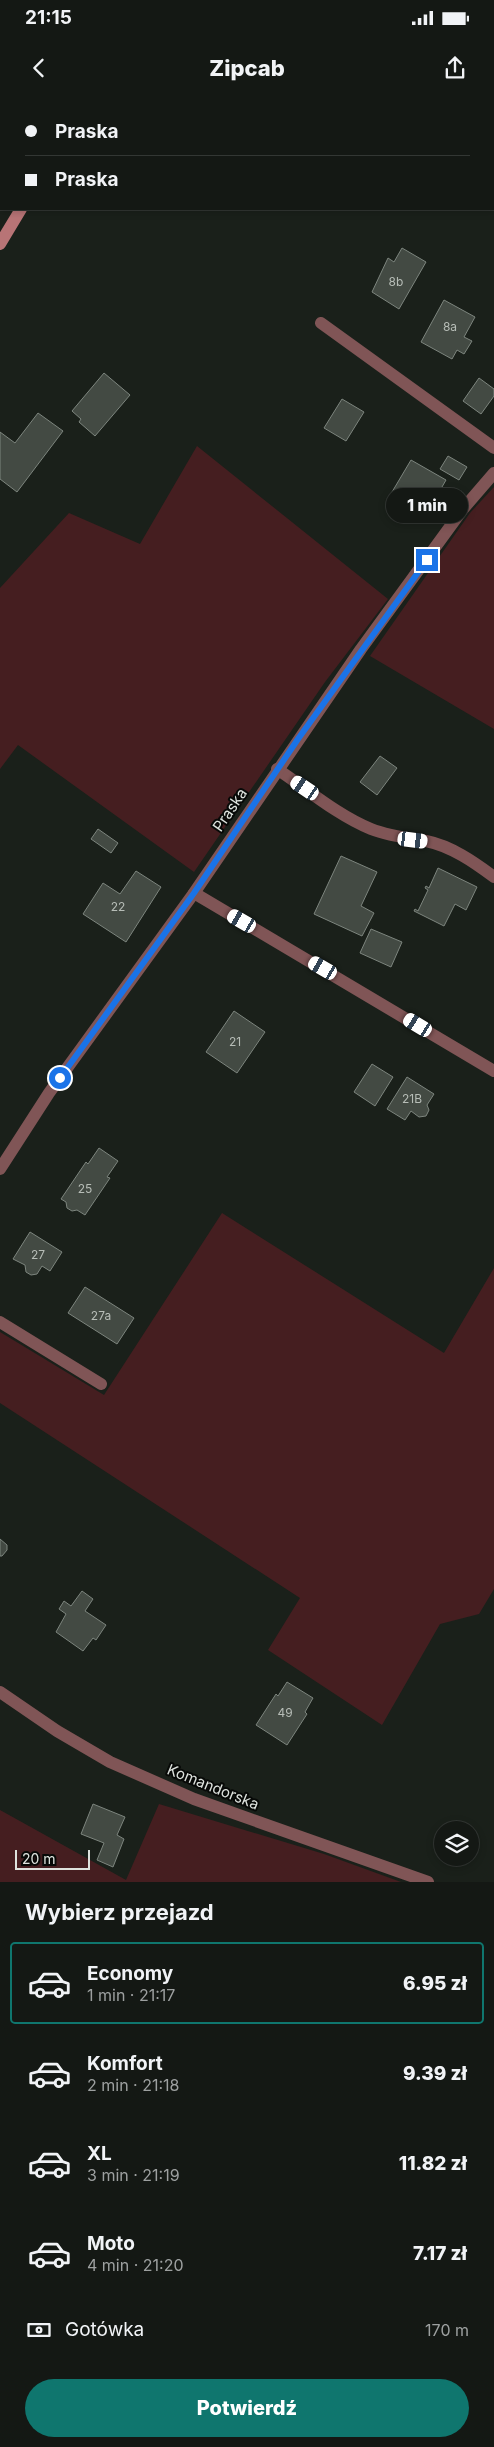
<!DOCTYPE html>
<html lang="pl">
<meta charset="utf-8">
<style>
:root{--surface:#141814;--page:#1d211d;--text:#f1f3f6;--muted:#9da0a0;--line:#333734;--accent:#0f766e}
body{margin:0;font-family:Inter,sans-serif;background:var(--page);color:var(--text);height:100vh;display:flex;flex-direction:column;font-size:19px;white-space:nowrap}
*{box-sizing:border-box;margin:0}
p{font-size:16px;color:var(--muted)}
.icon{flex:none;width:28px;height:28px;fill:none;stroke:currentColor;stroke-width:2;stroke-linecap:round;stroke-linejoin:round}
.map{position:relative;height:1782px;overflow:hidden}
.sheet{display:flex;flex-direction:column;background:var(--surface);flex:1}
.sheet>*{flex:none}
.hud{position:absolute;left:0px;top:0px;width:495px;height:110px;box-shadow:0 2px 8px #0003,0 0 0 1px var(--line);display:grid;align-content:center;height:110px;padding:0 25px;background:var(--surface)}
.buttons{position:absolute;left:434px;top:1721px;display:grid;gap:10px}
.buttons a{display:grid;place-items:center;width:45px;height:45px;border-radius:50%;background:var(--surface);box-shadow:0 2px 8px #0003,0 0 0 1px var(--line);font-size:25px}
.scale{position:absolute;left:15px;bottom:12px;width:75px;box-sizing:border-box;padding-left:5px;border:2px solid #dee3de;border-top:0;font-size:14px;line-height:18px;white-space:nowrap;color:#dee3de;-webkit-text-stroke:4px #070907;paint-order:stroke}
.end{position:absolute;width:22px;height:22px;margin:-11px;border:6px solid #1a73e8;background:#fff;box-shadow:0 0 0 2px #fff}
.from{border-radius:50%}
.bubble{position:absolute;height:35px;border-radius:18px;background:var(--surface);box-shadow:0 2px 8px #0003,0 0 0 1px var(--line);font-size:16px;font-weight:800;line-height:35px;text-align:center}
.car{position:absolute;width:15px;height:30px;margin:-15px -8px;border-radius:6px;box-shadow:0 0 4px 1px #0007;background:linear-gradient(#fff 24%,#345 0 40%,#fff 0 76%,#345 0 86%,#fff 0)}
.hud b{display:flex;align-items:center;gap:18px;height:48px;font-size:19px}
.hud b+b{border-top:1px solid var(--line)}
.hud i{width:12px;height:12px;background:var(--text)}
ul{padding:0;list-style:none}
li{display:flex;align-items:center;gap:15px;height:82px;margin:0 10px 8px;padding:0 15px;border:2px solid transparent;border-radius:5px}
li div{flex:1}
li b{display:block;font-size:19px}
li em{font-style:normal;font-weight:800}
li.current{border-color:var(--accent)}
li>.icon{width:45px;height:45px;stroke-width:1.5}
h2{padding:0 25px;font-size:22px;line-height:60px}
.pay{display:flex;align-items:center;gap:12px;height:55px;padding:0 25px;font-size:19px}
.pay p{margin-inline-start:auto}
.button{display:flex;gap:10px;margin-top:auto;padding:10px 25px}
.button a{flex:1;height:58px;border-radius:30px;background:var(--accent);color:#fff;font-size:20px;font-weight:800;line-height:58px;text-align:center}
.status{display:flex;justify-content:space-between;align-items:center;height:35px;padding:0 25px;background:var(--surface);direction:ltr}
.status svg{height:14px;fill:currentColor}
header{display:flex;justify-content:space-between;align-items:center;height:65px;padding:0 25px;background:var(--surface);font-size:22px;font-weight:800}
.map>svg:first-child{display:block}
</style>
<div class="status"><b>21:15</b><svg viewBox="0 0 49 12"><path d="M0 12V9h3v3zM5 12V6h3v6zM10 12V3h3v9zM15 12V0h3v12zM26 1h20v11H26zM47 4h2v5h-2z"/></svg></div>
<header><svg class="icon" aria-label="back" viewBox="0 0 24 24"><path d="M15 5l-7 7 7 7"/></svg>Zipcab<svg class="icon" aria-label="share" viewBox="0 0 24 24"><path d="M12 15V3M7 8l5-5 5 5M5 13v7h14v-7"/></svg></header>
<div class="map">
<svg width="494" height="1782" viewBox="0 0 494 1782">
<rect width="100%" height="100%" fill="#1a201a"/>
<g fill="#451e20">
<polygon points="197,346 388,499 325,582 194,772 18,645 0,669 0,488 69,413 140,444"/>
<polygon points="494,387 494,629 370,556 470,413"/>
<polygon points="222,1113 444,1253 494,1168 494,1489 479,1514 440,1524 382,1625 268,1550 300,1498 0,1303 0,1232 104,1295"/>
<polygon points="159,1704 324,1754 401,1782 0,1782 0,1710 126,1780"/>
</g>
<g fill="#434a43" stroke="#7d857e">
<polygon points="402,148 426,162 399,209 372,192 388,158 394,162"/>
<polygon points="444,200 475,217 464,237 472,241 464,254 457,250 452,259 421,242"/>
<polygon points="104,273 130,295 95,336 79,322 81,319 72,311"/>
<polygon points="479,278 494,289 494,296 481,314 463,301"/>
<polygon points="342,299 364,312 346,341 324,328"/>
<polygon points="38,313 63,331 17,392 0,379 0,332 15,343"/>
<polygon points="448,356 467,367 459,380 440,369"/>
<polygon points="411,360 446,380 427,413 392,392"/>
<polygon points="380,656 397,668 377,695 360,682"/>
<polygon points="98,729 118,743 111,753 91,739"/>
<polygon points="341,756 377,772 361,806 374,813 362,836 314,814"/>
<polygon points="438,768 477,787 466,810 455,804 444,826 414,811 415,809 418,811 428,790 425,788 426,786 429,788"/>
<polygon points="136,771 161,787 126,842 83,814 103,783 120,794"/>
<polygon points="371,829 402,842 391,867 360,853"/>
<polygon points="234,911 265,932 237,973 206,952"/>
<polygon points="372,964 393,977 375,1006 354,992"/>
<polygon points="407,977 434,994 427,1005 429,1010 426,1016 419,1017 411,1011 405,1020 387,1009"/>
<polygon points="99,1048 118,1061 107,1077 110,1078 85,1115 77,1110 72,1111 67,1108 66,1102 61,1099 86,1062 88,1064"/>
<polygon points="30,1132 62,1152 50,1171 42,1166 37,1174 31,1175 26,1172 25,1165 13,1159"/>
<polygon points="85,1187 134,1218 117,1244 68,1213"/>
<polygon points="0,1439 7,1445 7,1450 2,1456 0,1456"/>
<polygon points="82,1491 93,1499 85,1511 106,1525 96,1540 93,1538 83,1551 56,1532 66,1514 59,1509 64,1501 71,1506"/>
<polygon points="287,1582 313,1598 305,1612 307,1614 287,1645 256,1625 276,1594 278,1596"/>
<polygon points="93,1704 125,1717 117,1735 124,1739 113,1767 97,1760 104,1743 81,1734"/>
</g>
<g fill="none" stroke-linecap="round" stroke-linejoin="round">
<g stroke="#805556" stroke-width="12">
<polyline points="491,0 494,1"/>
<polyline points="321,223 494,348"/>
<path d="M277 669C307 689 337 715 371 729 389 736 407 738 426 741 451 746 474 762 494 777"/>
<polyline points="194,793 494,971"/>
<polyline points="0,1222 101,1284"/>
</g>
<g stroke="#805556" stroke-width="12">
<polyline points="0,1069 49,993 194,793 361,549 463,409 494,373"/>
<polyline points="0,1592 57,1631 110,1662 194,1699 428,1782"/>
</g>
<g stroke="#b87476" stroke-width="12">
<polyline points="81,1 82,0"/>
<polyline points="0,144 21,109"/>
</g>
</g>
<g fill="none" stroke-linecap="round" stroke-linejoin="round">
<polyline stroke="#1a73e8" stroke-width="6" points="60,978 194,793 298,639 427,460"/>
</g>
<g text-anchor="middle" stroke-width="4" stroke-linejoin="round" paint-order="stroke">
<g font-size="12" fill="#b7bdb7">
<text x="396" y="186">8b</text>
<text x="450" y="231">8a</text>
<text x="118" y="811">22</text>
<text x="235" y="946">21</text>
<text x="412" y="1003">21B</text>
<text x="85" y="1093">25</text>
<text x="38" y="1159">27</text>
<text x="101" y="1220">27a</text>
<text x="285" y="1617">49</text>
</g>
<g font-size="15" fill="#dee3de" stroke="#070907">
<text transform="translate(230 710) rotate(-56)" y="5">Praska</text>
<text transform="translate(213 1687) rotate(22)" y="5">Komandorska</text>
</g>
</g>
</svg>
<div class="buttons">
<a><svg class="icon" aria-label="layers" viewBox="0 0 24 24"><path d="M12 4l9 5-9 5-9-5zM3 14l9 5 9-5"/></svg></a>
</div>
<div class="scale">20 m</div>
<i class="end from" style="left:60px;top:978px"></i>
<i class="end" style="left:427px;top:460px"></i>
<div class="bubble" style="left:386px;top:388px;width:82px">1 min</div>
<i class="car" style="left:305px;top:688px;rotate:304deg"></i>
<i class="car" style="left:413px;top:740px;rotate:97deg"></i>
<i class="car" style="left:242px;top:821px;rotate:300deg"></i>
<i class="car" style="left:323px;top:868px;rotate:300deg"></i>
<i class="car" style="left:418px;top:925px;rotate:301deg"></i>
<div class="hud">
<b><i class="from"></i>Praska</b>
<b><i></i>Praska</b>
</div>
</div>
<section class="sheet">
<h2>Wybierz przejazd</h2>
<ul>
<li class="current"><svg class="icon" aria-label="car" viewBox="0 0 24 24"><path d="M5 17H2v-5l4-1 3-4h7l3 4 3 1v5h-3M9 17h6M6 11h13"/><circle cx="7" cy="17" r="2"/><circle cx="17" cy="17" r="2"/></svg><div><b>Economy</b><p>1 min · 21:17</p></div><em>6.95 zł</em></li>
<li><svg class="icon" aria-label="car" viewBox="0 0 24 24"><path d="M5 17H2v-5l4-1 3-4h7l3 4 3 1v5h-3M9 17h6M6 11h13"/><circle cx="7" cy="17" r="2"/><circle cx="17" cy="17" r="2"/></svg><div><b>Komfort</b><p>2 min · 21:18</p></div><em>9.39 zł</em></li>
<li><svg class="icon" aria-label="car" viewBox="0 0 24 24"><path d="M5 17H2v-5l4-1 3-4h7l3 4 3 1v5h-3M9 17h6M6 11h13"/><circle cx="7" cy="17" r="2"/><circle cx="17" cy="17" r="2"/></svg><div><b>XL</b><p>3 min · 21:19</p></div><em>11.82 zł</em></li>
<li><svg class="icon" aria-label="car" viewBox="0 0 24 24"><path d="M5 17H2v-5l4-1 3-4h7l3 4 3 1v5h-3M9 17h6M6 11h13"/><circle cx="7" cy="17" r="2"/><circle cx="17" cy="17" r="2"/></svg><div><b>Moto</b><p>4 min · 21:20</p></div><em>7.17 zł</em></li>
</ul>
<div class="pay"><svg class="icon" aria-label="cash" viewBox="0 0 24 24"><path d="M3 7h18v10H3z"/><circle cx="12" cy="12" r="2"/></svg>Gotówka<p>170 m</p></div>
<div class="button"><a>Potwierdź</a></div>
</section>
